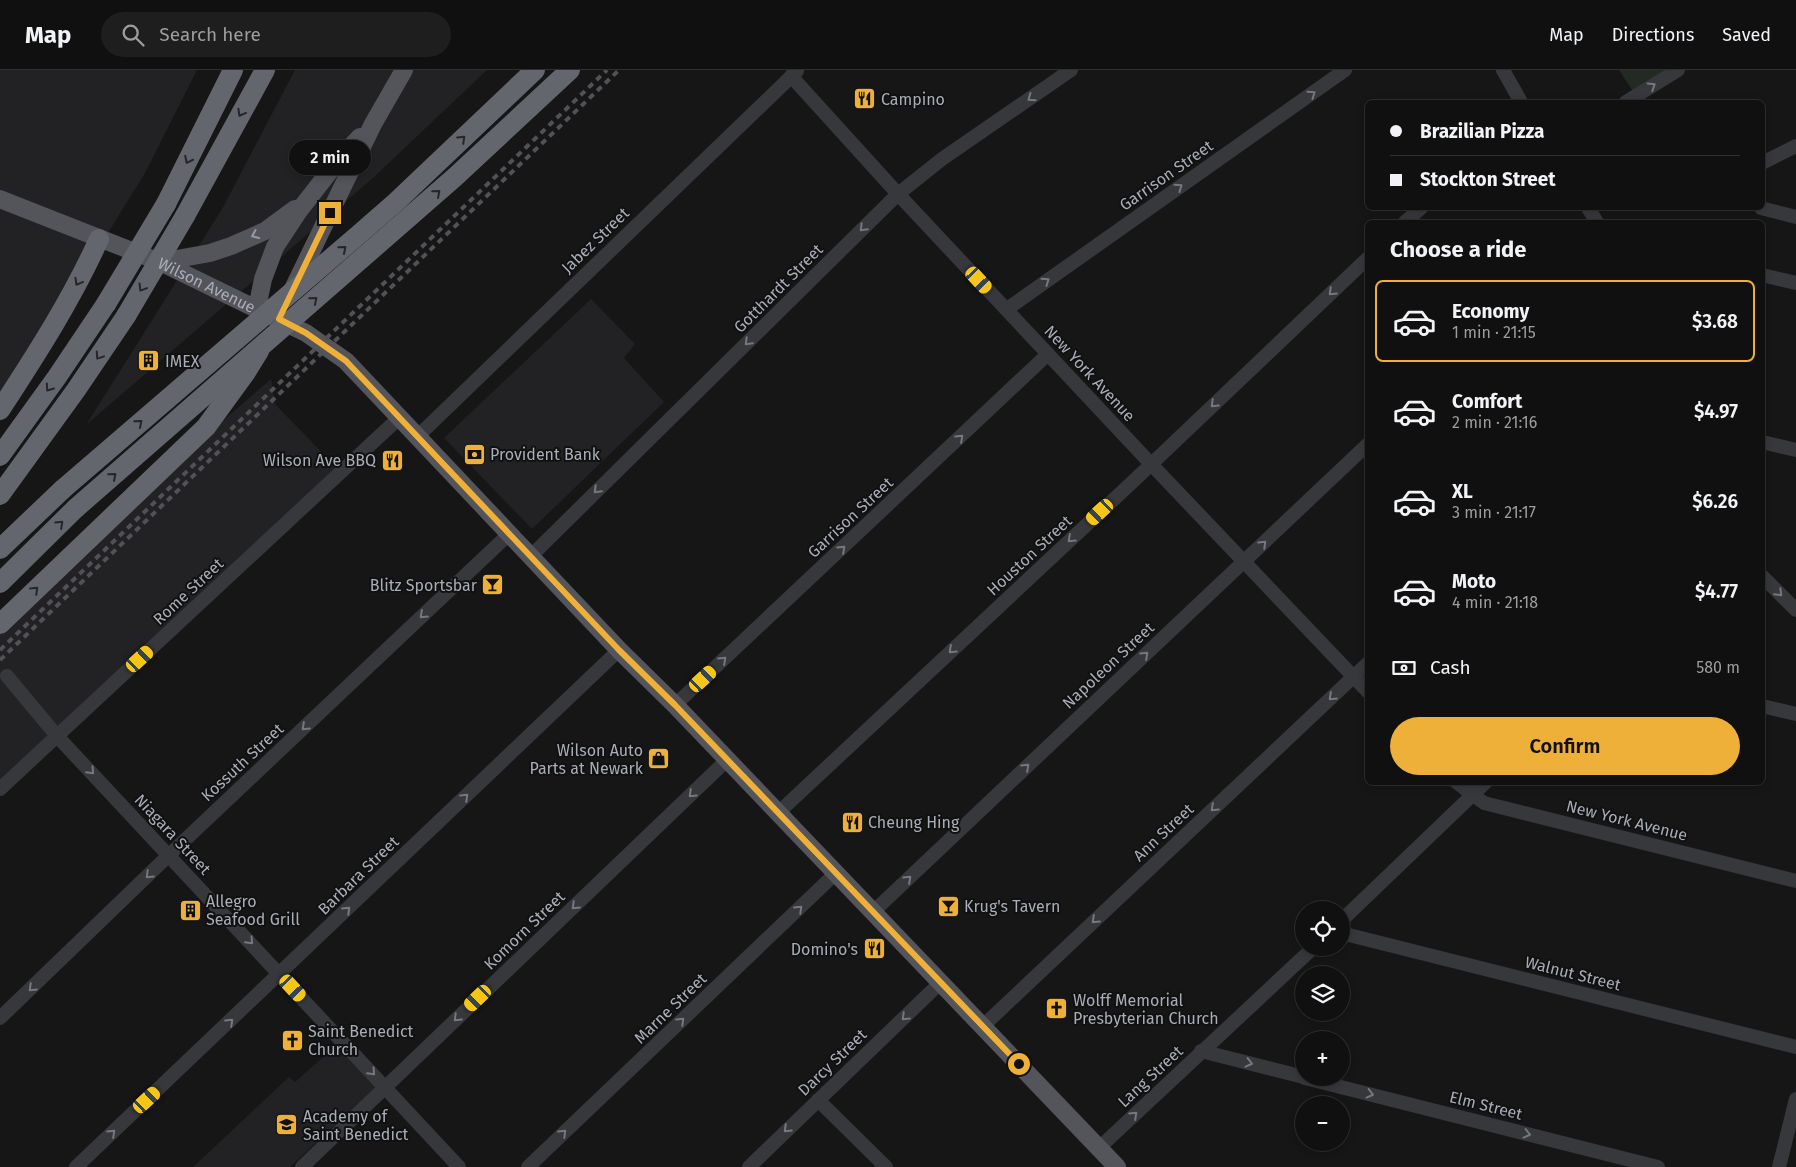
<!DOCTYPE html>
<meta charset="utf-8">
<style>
:root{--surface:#101011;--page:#1e1e1f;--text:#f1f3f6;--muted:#9c9d9f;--line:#303031;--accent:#eeb038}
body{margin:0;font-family:"Fira Sans",sans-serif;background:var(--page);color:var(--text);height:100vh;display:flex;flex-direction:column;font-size:19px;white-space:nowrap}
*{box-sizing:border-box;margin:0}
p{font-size:16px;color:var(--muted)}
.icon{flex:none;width:28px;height:28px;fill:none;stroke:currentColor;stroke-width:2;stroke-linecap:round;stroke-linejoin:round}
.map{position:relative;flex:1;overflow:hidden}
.details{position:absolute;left:1365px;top:150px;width:400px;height:565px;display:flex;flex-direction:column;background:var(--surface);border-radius:8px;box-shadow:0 2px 8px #0003,0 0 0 1px var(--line)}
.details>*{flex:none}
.guide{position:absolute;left:1365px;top:30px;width:400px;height:110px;border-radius:8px;box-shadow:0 2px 8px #0003,0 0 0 1px var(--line);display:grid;align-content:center;height:110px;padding:0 25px;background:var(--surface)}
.controls{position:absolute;left:1295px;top:831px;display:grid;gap:10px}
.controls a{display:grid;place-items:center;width:55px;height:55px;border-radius:50%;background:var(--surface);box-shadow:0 2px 8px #0003,0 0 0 1px var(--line);font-size:25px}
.end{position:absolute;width:22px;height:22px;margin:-11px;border:6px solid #eeb038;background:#111;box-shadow:0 0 0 2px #111}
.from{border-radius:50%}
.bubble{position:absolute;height:35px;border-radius:18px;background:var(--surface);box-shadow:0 2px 8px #0003,0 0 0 1px var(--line);font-size:16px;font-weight:600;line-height:35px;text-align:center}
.car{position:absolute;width:15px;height:30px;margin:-15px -8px;border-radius:6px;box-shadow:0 0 4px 1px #0007;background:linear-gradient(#f5c518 24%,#345 0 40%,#f5c518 0 76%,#345 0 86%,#f5c518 0)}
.guide b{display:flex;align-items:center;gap:18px;height:48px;font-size:19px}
.guide b+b{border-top:1px solid var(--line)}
.guide i{width:12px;height:12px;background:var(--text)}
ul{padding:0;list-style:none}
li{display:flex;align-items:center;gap:15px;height:82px;margin:0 10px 8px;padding:0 15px;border:2px solid transparent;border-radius:8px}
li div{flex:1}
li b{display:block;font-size:19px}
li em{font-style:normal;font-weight:600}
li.on{border-color:var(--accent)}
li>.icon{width:45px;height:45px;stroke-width:1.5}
h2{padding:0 25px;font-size:22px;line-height:60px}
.pay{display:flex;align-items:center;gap:12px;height:55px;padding:0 25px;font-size:19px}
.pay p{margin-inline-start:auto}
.primary-button{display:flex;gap:10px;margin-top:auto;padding:10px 25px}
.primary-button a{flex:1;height:58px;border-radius:30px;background:var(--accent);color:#111;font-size:20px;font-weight:600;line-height:58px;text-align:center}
header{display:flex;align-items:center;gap:30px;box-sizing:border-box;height:70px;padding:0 25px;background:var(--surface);border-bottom:1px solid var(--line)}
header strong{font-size:24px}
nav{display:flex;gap:28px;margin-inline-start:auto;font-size:18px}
.search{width:350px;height:45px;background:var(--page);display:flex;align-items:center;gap:12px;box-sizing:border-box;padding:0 18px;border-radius:28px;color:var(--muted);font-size:19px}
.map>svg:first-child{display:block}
</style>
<header>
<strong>Map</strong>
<div class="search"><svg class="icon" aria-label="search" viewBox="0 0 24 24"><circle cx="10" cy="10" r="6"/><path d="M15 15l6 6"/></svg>Search here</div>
<nav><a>Map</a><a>Directions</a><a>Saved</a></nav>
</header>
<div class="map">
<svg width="1796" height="1097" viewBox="0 0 1796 1097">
<rect width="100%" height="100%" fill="#161617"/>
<g fill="#222224">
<polygon points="0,0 197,0 145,103 29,290 0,328"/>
<polygon points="295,0 487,0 374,107 86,355 222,139"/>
<polygon points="591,229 635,274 624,288 664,332 532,459 444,368"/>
<polygon points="271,309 275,334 336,397 0,719 0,556 51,501"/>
<polygon points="347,966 386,1008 290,1097 193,1097 289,1007 295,1012"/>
</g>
<polygon fill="#222a23" points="1619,0 1678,0 1636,26"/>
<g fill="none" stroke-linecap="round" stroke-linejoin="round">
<g stroke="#37383c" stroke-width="14">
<polyline points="1503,0 1521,32"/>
<polyline points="791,6 898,124 1151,394 1368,622"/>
<polyline points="1626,32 1678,0"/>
<polyline points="1762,93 1796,76"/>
<polyline points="1588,138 1597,152"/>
<polyline points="1761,138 1796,147"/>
<polyline points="1405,152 1421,138"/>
<polyline points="1762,205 1796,213"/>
<polyline points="1007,239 1345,0"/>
<polyline points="418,366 797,1"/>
<polyline points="1762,372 1796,380"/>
<polyline points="531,486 898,124 942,89 1071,0"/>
<polyline points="1762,506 1796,540"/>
<polyline points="7,606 57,666 459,1097"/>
<polyline points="675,635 1048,284"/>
<polyline points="1762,636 1796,644"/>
<polyline points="1456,712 1484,733 1796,811"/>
<polyline points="0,719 399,348"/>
<polyline points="778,743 1142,403 1368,188"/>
<polyline points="873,842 1368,374"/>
<polyline points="1341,851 1486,712"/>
<polyline points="1341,863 1796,977"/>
<polyline points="0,948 169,785 509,464"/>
<polyline points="983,956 1368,593"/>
<polyline points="1201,981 1304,1007"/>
<polyline points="1305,1008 1658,1097"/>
<polyline points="818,1030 886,1097"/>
<polyline points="1099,1078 1313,878"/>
<polyline points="76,1097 619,580"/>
<polyline points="302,1097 727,690"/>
<polyline points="528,1097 836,803"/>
<polyline points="749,1097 940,913"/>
<polyline points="1779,1097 1796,1029"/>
</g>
<g stroke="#53555b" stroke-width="18">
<path id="s1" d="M0 129 160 192 306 263 346 291 619 580 675 635 1117 1097"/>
<polyline points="160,192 210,183 231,176 265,161 295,139"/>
<polyline points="292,221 373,54 404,0"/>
<polyline points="257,238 263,209 275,177 298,142 340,88 360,67"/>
</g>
<g stroke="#63666d" stroke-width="20">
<polyline points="166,134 233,0"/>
<polyline points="185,146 265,0"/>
<path d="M0 340C36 285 72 229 99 169"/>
<polyline points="0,386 57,307 106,234"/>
<polyline points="0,425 76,320 126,246"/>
<polyline points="0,479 63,419"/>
<polyline points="0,513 76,438"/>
<polyline points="0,554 206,357 246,302 259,281"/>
</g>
<g stroke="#505257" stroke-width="4" stroke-dasharray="6 5" stroke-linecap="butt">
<polyline points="0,580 607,0"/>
<polyline points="0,590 619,0"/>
</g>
<g stroke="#63666d" stroke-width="20">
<polyline points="106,234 166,134"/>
<polyline points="126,246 185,146"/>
<polyline points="63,419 357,166 396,132 535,0"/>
<polyline points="76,438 455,107 570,0"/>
</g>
</g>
<defs><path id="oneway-chevron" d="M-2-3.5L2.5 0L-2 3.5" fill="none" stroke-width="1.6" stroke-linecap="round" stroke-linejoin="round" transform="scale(1.25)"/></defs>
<g stroke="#757880">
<use href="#oneway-chevron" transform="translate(1652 16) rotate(-32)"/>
<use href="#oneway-chevron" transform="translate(1312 24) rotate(-35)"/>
<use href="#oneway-chevron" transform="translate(1031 28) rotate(145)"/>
<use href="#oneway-chevron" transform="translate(1179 117) rotate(-35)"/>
<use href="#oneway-chevron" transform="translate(863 158) rotate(135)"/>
<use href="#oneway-chevron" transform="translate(1046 211) rotate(-35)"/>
<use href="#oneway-chevron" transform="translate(1332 222) rotate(136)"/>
<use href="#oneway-chevron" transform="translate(748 272) rotate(135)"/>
<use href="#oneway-chevron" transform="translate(1214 334) rotate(136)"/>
<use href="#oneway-chevron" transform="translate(960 368) rotate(-43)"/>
<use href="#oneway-chevron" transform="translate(597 420) rotate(135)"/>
<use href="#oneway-chevron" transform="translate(1071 469) rotate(137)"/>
<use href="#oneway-chevron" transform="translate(1263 474) rotate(-44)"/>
<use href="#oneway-chevron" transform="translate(842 479) rotate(-43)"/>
<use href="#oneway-chevron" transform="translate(1779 523) rotate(45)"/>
<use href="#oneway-chevron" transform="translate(423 545) rotate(137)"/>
<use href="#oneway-chevron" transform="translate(952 580) rotate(137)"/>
<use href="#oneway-chevron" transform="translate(1145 585) rotate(-43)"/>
<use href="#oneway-chevron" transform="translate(723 590) rotate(-43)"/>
<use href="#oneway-chevron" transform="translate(1332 627) rotate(137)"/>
<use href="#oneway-chevron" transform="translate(305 657) rotate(137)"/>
<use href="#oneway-chevron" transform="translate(1026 697) rotate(-43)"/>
<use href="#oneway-chevron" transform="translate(91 701) rotate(47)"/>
<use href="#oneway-chevron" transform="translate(692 724) rotate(136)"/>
<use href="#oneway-chevron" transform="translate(465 727) rotate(-44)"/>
<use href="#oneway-chevron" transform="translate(1214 738) rotate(137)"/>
<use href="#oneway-chevron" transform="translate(149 805) rotate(136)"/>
<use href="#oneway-chevron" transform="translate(908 809) rotate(-43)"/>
<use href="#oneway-chevron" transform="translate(575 836) rotate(136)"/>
<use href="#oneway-chevron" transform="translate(799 839) rotate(-44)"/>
<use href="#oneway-chevron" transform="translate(347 840) rotate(-44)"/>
<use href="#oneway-chevron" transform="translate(1095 850) rotate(137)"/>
<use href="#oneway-chevron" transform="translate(250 871) rotate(47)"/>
<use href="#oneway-chevron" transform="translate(32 918) rotate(136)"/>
<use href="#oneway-chevron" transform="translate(905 947) rotate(136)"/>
<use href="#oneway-chevron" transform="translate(457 948) rotate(136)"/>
<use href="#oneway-chevron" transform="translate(681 951) rotate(-44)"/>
<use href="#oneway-chevron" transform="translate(230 952) rotate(-44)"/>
<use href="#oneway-chevron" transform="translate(1249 993) rotate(14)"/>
<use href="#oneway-chevron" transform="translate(372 1002) rotate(47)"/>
<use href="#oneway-chevron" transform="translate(1370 1024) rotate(14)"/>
<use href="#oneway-chevron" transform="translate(1134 1045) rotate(-43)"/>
<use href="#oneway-chevron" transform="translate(787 1059) rotate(136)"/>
<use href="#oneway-chevron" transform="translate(112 1063) rotate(-43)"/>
<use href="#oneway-chevron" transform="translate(563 1063) rotate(-44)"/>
<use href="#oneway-chevron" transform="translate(1527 1064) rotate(14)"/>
</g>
<g stroke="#262629">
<use href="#oneway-chevron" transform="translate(241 43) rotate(119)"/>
<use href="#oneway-chevron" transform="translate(462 69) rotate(-44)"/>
<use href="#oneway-chevron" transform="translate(188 90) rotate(117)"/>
<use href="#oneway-chevron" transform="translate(437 123) rotate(-41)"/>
<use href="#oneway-chevron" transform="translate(343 179) rotate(-41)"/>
<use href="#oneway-chevron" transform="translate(78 212) rotate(119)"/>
<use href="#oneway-chevron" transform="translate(142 218) rotate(121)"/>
<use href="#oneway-chevron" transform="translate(314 230) rotate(-41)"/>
<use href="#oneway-chevron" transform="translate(99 286) rotate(124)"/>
<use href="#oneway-chevron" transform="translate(49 318) rotate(125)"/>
<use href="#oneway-chevron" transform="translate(139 353) rotate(-40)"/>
<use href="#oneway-chevron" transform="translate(113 406) rotate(-41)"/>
<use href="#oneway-chevron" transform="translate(60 454) rotate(-43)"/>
<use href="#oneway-chevron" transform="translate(35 520) rotate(-44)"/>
</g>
<use stroke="#979ba5" href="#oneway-chevron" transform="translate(255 165) rotate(156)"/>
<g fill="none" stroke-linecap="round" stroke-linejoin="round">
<polyline stroke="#eeb038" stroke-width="6" points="330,143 279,249 306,263 346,291 619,580 675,635 1019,994"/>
</g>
<defs>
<symbol id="restaurant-square" viewBox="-11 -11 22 22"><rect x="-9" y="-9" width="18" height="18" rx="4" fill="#eeb038" stroke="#111112"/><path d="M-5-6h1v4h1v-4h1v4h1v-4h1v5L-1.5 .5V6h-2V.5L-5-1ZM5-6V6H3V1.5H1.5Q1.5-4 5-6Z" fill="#111"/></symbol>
<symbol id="building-square" viewBox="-11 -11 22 22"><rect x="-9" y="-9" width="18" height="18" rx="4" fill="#eeb038" stroke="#111112"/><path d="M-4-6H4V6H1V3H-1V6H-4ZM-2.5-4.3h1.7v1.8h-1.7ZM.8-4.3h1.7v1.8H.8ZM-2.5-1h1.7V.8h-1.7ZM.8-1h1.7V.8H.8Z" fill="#111"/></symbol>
<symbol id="bank-square" viewBox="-11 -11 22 22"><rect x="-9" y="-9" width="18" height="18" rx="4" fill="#eeb038" stroke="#111112"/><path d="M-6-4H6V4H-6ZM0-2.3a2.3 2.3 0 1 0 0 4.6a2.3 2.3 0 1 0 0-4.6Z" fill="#111"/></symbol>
<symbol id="bar-square" viewBox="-11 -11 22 22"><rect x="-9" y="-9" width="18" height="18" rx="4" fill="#eeb038" stroke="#111112"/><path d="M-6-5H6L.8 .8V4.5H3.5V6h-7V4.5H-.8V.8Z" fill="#111"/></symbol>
<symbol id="shop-square" viewBox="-11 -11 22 22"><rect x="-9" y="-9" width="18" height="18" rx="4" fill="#eeb038" stroke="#111112"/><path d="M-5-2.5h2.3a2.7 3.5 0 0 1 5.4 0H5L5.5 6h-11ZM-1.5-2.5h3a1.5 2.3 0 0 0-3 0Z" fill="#111"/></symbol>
<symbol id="church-square" viewBox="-11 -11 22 22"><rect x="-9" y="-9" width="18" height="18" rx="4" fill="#eeb038" stroke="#111112"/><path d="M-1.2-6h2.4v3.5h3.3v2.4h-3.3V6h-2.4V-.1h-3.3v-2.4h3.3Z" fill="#111"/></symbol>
<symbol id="school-square" viewBox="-11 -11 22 22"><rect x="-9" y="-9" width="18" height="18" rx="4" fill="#eeb038" stroke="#111112"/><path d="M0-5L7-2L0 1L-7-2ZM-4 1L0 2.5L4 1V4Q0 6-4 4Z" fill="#111"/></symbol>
</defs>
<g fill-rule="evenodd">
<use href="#restaurant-square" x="852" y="16" width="25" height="25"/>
<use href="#building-square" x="136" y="278" width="25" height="25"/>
<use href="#bank-square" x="462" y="372" width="25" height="25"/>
<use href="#restaurant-square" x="380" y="378" width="25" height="25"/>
<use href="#bar-square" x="480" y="502" width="25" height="25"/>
<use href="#shop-square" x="646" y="676" width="25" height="25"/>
<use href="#restaurant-square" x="840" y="740" width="25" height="25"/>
<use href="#bar-square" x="936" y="824" width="25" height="25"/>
<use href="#building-square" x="178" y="828" width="25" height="25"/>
<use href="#restaurant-square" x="862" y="866" width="25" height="25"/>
<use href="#church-square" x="1044" y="926" width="25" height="25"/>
<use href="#church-square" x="280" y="958" width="25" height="25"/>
<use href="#school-square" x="274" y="1042" width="25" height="25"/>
</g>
<g text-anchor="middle" stroke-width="4" stroke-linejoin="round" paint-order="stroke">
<g font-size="16" fill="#a8adb7" stroke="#111112" text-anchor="start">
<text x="881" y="35">Campino</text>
<text x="165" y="297">IMEX</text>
<text x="490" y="390">Provident Bank</text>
<text x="376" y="396" text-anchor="end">Wilson Ave BBQ</text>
<text x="477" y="521" text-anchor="end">Blitz Sportsbar</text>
<text x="643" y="686" text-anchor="end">Wilson Auto<tspan x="643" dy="18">Parts at Newark</tspan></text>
<text x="868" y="758">Cheung Hing</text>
<text x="206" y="837">Allegro<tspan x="206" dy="18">Seafood Grill</tspan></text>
<text x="964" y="842">Krug's Tavern</text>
<text x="858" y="885" text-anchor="end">Domino's</text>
<text x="1073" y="936">Wolff Memorial<tspan x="1073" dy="18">Presbyterian Church</tspan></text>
<text x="308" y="967">Saint Benedict<tspan x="308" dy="18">Church</tspan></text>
<text x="303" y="1052">Academy of<tspan x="303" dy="18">Saint Benedict</tspan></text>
</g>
<g font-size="16" fill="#a8adb7" stroke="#111112">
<text transform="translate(1166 105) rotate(-35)" y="6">Garrison Street</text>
<text transform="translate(595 170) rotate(-44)" y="6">Jabez Street</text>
<text dy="6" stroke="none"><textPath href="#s1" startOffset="224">Wilson Avenue</textPath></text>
<text transform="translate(778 218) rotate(-45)" y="6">Gotthardt Street</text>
<text transform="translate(1090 303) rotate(47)" y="6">New York Avenue</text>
<text transform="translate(850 447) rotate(-43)" y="6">Garrison Street</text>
<text transform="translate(1029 485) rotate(-43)" y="6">Houston Street</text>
<text transform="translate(188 521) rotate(-43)" y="6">Rome Street</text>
<text transform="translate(1108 595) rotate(-43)" y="6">Napoleon Street</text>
<text transform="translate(242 692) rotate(-43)" y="6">Kossuth Street</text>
<text transform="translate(1627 750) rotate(14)" y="6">New York Avenue</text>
<text transform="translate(1163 762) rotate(-43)" y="6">Ann Street</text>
<text transform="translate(173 764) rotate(47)" y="6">Niagara Street</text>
<text transform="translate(358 805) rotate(-44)" y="6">Barbara Street</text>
<text transform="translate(524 860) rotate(-44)" y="6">Komorn Street</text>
<text transform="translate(1573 903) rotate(14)" y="6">Walnut Street</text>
<text transform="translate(670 938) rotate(-44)" y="6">Marne Street</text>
<text transform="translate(832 992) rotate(-44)" y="6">Darcy Street</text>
<text transform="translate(1150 1006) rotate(-43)" y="6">Lang Street</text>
<text transform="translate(1486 1035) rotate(14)" y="6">Elm Street</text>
</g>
</g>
</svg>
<div class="controls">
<a><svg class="icon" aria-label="locate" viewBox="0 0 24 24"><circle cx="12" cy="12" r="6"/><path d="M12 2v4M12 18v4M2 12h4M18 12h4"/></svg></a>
<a><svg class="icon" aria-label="layers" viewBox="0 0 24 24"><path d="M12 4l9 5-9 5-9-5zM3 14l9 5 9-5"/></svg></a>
<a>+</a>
<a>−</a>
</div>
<i class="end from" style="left:1019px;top:994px"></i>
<i class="end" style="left:330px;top:143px"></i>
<div class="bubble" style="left:289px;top:70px;width:82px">2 min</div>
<i class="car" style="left:979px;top:210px;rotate:137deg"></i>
<i class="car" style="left:1100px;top:442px;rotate:227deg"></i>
<i class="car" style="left:140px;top:589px;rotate:47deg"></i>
<i class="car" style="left:703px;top:609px;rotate:47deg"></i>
<i class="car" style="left:293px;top:918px;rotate:137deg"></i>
<i class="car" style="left:478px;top:928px;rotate:226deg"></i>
<i class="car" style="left:147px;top:1030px;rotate:47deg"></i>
<div class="guide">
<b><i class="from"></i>Brazilian Pizza</b>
<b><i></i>Stockton Street</b>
</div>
<section class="details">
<h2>Choose a ride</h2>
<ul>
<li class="on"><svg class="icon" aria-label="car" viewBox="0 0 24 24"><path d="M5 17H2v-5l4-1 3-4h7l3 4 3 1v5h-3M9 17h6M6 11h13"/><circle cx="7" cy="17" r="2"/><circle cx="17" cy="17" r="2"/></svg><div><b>Economy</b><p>1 min · 21:15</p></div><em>$3.68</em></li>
<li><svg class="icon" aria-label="car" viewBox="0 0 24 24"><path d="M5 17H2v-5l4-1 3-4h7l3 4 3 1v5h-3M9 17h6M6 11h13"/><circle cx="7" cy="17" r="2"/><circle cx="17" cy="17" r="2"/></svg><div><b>Comfort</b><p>2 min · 21:16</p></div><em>$4.97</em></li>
<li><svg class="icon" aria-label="car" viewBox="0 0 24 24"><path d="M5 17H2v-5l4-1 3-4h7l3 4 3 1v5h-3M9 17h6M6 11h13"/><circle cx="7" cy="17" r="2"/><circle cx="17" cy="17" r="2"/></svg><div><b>XL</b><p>3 min · 21:17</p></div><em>$6.26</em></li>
<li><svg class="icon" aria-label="car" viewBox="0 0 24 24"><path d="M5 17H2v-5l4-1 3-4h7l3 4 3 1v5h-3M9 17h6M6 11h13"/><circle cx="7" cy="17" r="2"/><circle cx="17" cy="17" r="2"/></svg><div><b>Moto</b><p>4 min · 21:18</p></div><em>$4.77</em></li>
</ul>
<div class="pay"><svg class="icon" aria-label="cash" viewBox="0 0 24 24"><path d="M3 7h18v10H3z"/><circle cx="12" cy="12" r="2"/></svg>Cash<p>580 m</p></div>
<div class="primary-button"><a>Confirm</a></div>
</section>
</div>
